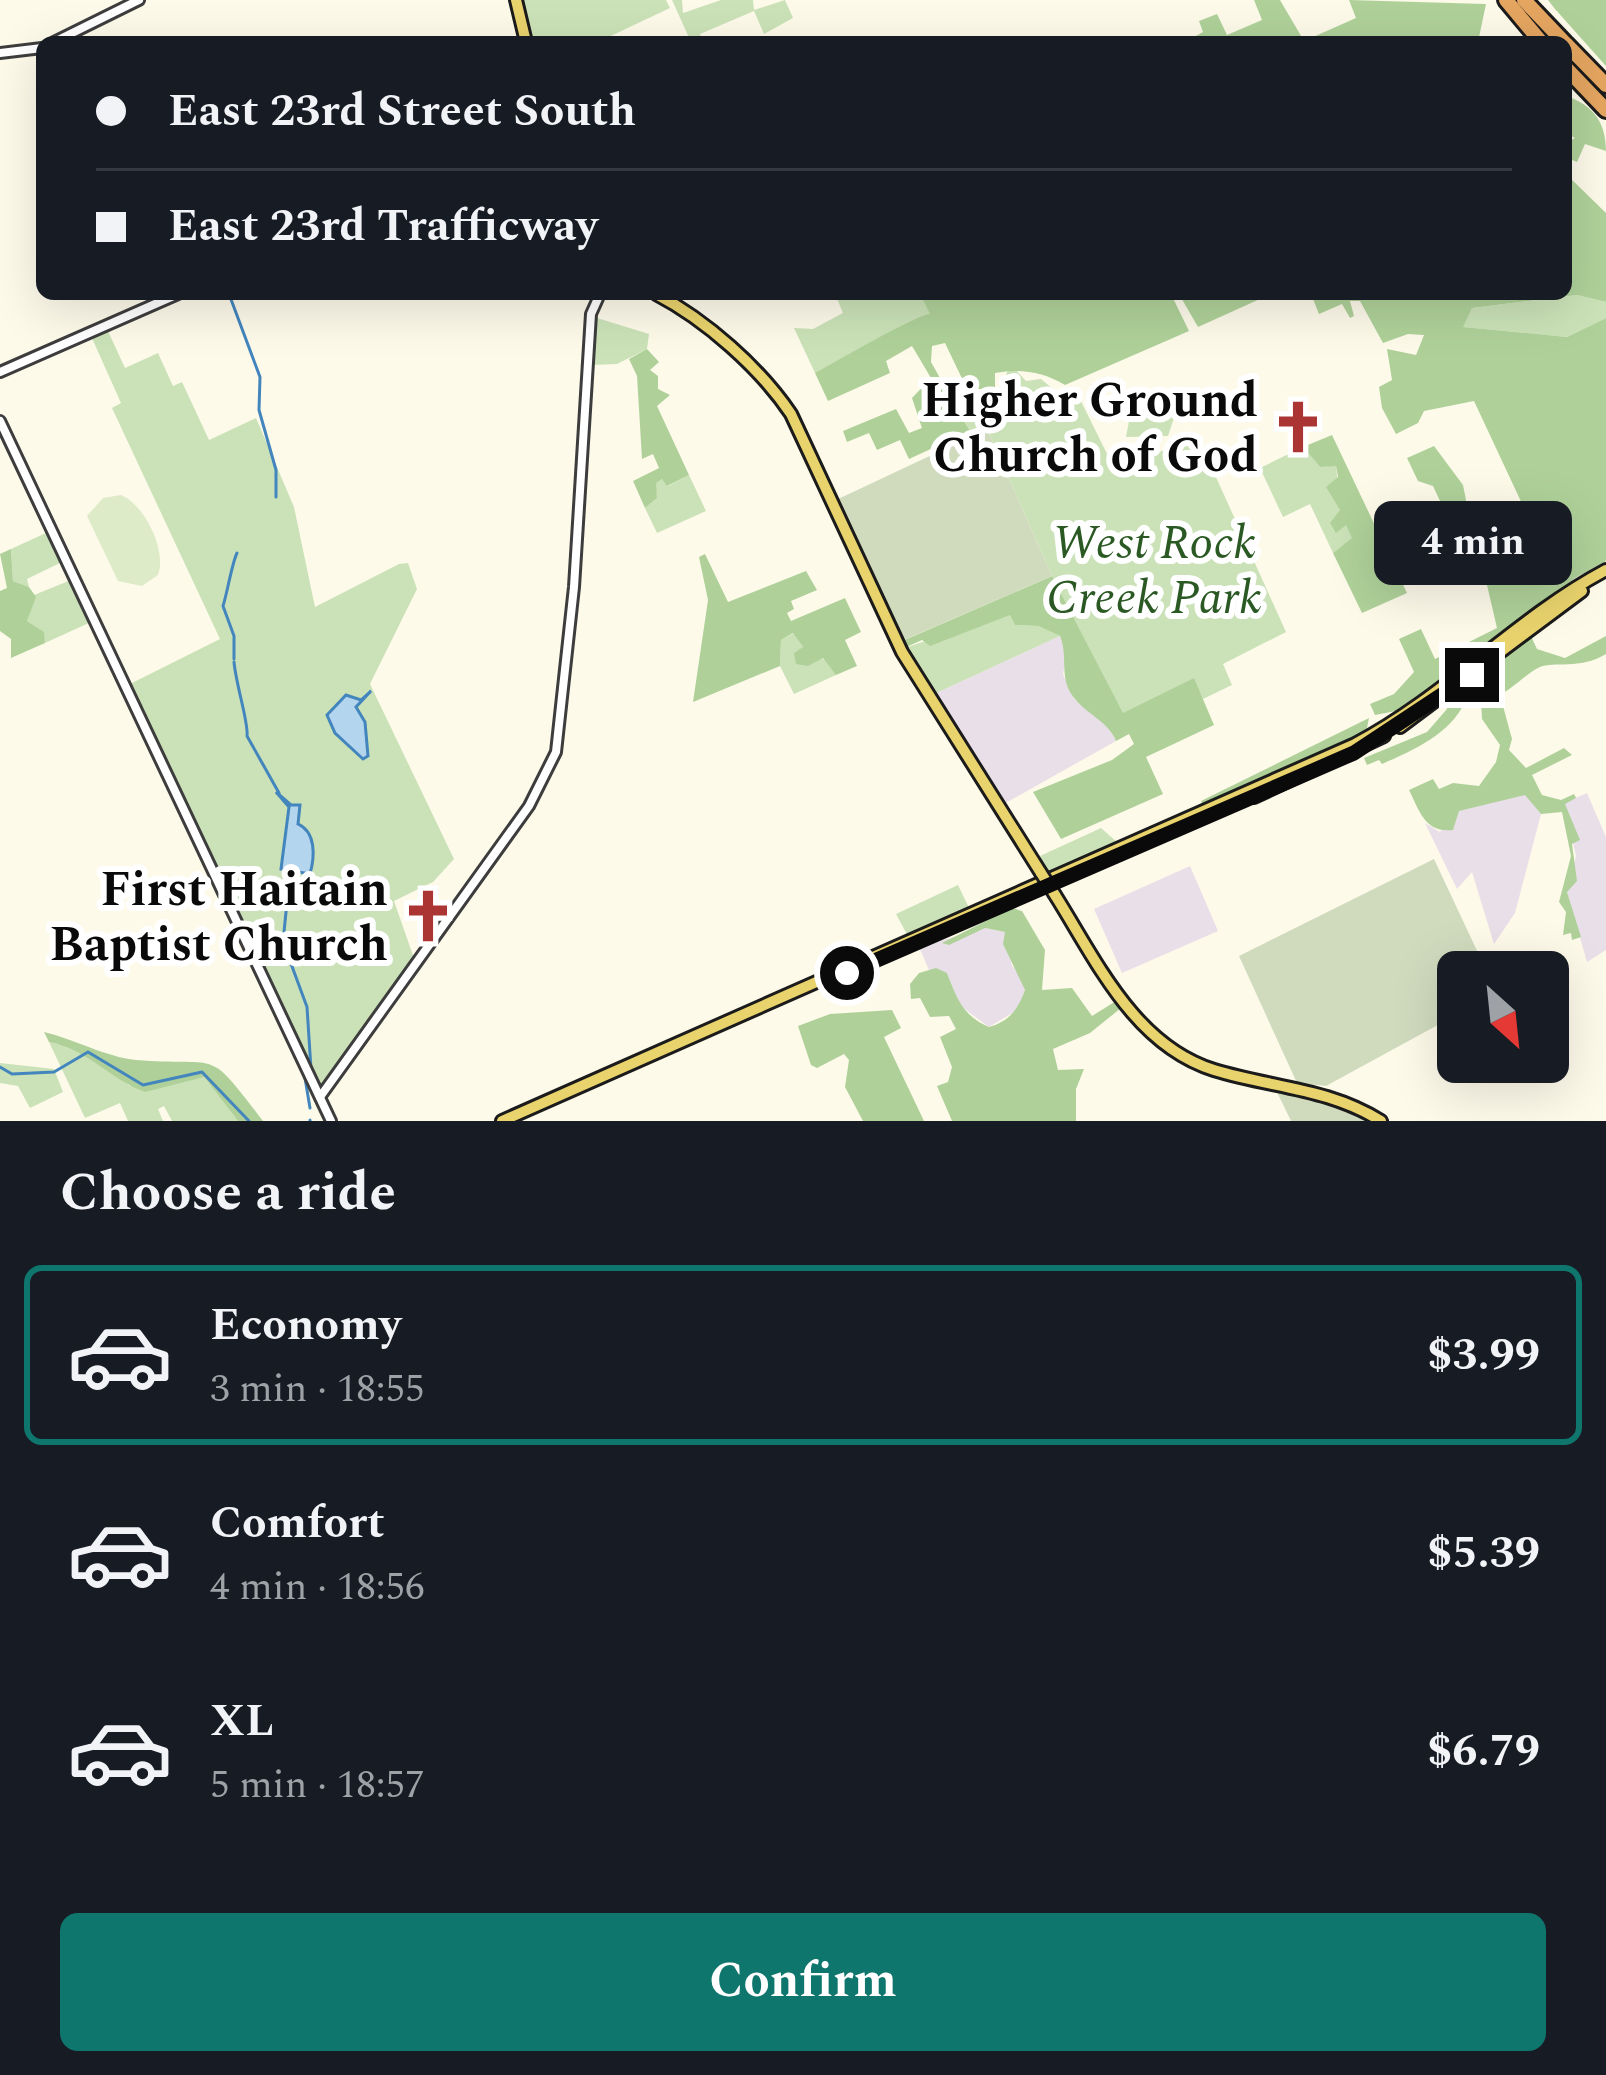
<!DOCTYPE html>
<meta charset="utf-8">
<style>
:root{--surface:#171b24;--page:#242831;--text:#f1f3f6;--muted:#9ea1a6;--line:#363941;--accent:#0f766e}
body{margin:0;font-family:Spectral,serif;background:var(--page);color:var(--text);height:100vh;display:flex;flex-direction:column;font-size:45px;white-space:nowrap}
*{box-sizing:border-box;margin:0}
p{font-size:39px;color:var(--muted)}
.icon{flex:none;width:66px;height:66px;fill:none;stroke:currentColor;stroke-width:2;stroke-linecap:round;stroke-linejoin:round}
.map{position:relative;height:1121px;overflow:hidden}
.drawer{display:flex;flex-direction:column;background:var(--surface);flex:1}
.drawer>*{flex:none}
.hud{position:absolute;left:36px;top:36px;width:1536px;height:264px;border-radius:18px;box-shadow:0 12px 48px #0002;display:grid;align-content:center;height:264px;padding:0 60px;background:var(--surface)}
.needle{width:78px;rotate:153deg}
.tools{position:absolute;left:1437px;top:951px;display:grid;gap:24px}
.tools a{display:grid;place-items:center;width:132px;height:132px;border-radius:18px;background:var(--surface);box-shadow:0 12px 48px #0002;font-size:60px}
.end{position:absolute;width:54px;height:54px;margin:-27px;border:15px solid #0a0a0a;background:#fff;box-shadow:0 0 0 6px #fff}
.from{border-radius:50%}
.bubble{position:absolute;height:84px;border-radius:18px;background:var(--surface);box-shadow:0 12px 48px #0002;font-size:39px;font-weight:700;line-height:84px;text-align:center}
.hud b{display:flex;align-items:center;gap:42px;height:114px;font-size:45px}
.hud b+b{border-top:3px solid var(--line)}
.hud i{width:30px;height:30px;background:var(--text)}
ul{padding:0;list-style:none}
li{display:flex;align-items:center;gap:36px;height:180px;margin:0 24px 18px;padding:0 36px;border:6px solid transparent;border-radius:18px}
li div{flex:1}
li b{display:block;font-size:45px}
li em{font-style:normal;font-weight:700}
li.on{border-color:var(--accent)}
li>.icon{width:108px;height:108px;stroke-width:1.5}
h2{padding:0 60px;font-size:54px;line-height:144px}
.action{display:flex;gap:24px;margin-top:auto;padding:24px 60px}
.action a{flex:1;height:138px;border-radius:18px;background:var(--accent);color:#fff;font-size:48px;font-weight:700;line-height:138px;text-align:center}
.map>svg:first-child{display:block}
</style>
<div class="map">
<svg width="1606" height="1121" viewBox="0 0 1606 1121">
<rect width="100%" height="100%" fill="#fdfaea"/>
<g fill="#e8dfe8">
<polygon points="1060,636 1067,653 1063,674 1074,699 1110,729 1116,741 1002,805 932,695"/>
<polygon points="1587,793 1606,837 1606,950 1587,962 1567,892 1576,856 1564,803"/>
<polygon points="1526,794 1541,814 1515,913 1494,944 1472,872 1457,889 1425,823 1440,832 1458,811"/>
<polygon points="1190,866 1218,931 1122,973 1094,909"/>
<polygon points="985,928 1005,932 1012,966 1022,975 1025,990 1019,1009 989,1027 959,1005 947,973 929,970 919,947"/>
</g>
<g fill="#cbe2b8">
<polygon points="516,0 666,0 670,8 598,42 526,42"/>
<polygon points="672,0 682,0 683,13 721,0 753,0 754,10 785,0 793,18 764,34 754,11 700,34 703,42 691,42"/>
<path d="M835 294H920L931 315C916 315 836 362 815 373L794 328 813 329 843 313Z"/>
<polygon points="1577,295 1606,302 1606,318 1567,337 1462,327 1472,308"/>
<polygon points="597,318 649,334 647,349 617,364 592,365"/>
<polygon points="107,329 125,368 158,353 173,386 182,382 209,440 256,418 294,507 315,607 399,564 408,563 417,589 370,684 454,859 433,882 394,901 415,961 321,1087 128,685 220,639 112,408 121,403 91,336"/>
<polygon points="1014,368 1026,381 1041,379 1053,389 970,431 956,404 974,394 981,401 988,391 997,397 1008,370"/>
<polygon points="1075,389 1116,472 1197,435 1286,632 1223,664 1232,685 1203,699 1193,679 1123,714 1052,576 987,429"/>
<polygon points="1133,400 1176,412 1168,436 1126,437"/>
<polygon points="1303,447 1320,467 1336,465 1340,510 1353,538 1333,553 1310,504 1283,517 1260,468"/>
<polygon points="689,475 706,511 657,533 645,508 657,498 655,483 662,479 668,486"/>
<polygon points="48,532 62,562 27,579 29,587 13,581 11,549"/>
<polygon points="71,580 91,622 45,643 43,632 27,621 34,595"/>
<polygon points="1010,614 1015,625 1038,626 1060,636 932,695 904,648"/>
<polygon points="794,633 803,647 833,665 836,675 794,694 780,666 781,640"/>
<polygon points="1101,828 1118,843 1048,875 1040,856"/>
<polygon points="958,885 970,910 909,938 896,914"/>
<polygon points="49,1042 75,1047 130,1086 204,1077 238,1121 172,1121 164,1106 158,1109 163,1121 128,1121 120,1103 85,1118"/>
<polygon points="0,1063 54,1069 63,1092 30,1108 18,1086 0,1083"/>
</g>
<g fill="#afd199">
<polygon points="1254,0 1280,0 1304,41 1356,18 1349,0 1486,4 1478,42 1185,42 1203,32 1199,21 1217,14 1227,35 1262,20"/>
<polygon points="1548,0 1606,0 1606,66 1555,9"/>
<path d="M1566 96C1593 105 1606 122 1606 151L1585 144 1577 162 1566 157V143L1575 138 1566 133Z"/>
<polygon points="1566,174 1606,213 1606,302 1577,295 1472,308 1463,327 1567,337 1606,318 1606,561 1575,578 1406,709 1375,715 1370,704 1394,694 1414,672 1399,639 1421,629 1435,659 1497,628 1487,585 1464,567 1444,576 1415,512 1440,501 1433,486 1418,481 1407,458 1434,446 1463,485 1471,525 1483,541 1509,532 1520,537 1503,563 1506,568 1546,555 1474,401 1424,411 1418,423 1396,434 1382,408 1379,387 1392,380 1387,349 1416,355 1424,335 1408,334 1383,343 1360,301 1350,301 1354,316 1350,318 1342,304 1319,314 1311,294 1566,294"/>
<path d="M920 294H1171L1189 331 1065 385C1044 372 1020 368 995 373V389H967L945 343 932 346 931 362 970 431 909 459 900 440 877 450 869 433 847 442 843 431 896 409 909 433 922 428 912 398 931 378 912 346 886 361 890 373 828 401 815 373C835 362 916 315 930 314Z"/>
<polygon points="1179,294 1271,294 1198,327"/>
<polygon points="647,349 659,362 650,370 658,376 658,389 670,395 657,406 689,475 667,486 662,479 656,483 657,498 645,508 633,481 659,468 653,454 642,459 637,376 629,359"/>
<polygon points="1332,435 1407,593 1362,613 1333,553 1352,538 1346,525 1336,533 1330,523 1340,510 1326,487 1338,477 1336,466 1320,467 1303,447"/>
<polygon points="11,549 13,581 29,587 36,597 27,621 44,632 45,643 11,658 11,639 0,631 0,591 7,588 0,554"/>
<polygon points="705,554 728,602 806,571 817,590 791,601 794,609 787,613 791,621 845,598 861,632 845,640 857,666 836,675 823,658 808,666 796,664 794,653 803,647 793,633 781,640 780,666 693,702 708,600 699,557"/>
<path d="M1052 576 1123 713 1194 678 1214 725 1146 757 1163 794 1061 839 1033 792 1112 760 1134 744 1129 734 1116 741C1108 720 1082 713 1070 692 1060 673 1068 656 1060 636L1038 626 1015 625 1010 615 930 646 922 640 904 648 900 642Z"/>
<path d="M1530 634 1537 649 1565 658 1606 636V654C1579 670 1554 661 1540 667 1527 673 1513 688 1500 695L1512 739 1509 750 1526 768 1564 748 1572 755 1532 775 1542 795 1561 800 1574 794 1576 798 1565 804 1580 840 1572 844 1577 881 1567 892 1581 937 1572 940 1571 933 1563 935 1566 912 1559 902 1571 856 1562 812 1541 814 1525 795 1459 811 1453 830C1425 833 1420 812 1409 790L1433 779 1439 789 1453 783 1479 786 1496 762 1500 745 1482 719 1481 702H1465C1450 734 1414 750 1382 764L1379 760 1367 765 1364 758 1427 732 1447 709 1445 701Z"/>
<polygon points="1369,718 1366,733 1204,808 1201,801"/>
<path d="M1012 908 1022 911 1045 950 1042 990 1072 988 1092 1016 1116 1001 1121 1008 1090 1033 1053 1049 1058 1070 1084 1069 1076 1089V1121H952L937 1086 948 1082 952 1067 940 1037 956 1029 949 1016 930 1017 920 998 911 999 910 984 919 973 936 968 947 973C957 999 963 1016 989 1027 1010 1021 1018 1009 1025 990L1003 944 1005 932 985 928 949 945 942 943Z"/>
<polygon points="892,1010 901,1028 884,1037 924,1121 863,1121 845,1087 849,1060 844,1054 817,1068 811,1065 798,1026 830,1014"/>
<path d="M44 1032C74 1039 106 1057 136 1060 223 1067 205 1045 263 1121H238L204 1077 145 1092C109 1079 88 1049 49 1042Z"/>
</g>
<g fill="#d0dbbe">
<polygon points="987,429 1052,576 897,643 836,500"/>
<polygon points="1434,859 1487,972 1458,972 1458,1014 1326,1086 1297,1083 1239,956"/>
<polygon points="1275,1088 1339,1104 1367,1121 1291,1121"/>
</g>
<path fill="#ddebc8" d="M121 495C145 505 167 551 158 575L142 586 118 581 87 516 103 498Z"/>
<g fill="#b4d5ee" stroke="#4385bd" stroke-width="3">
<polygon points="371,691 356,707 365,722 368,756 363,759 335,733 327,715 346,695 361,700"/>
<path d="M276 792 291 805H300L298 824C316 832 315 856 310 874L281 869 289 807Z"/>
</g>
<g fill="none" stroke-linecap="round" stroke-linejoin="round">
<g stroke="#4385bd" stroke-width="3">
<polyline points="229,294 260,377 259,410 276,470 276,497"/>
<polyline points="1172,294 1173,294"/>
<path d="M234 659V636L223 606C227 594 232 563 237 553"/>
<path d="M234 662C236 685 249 724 247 736L279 793"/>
<polyline points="289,882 283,942 307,1007 311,1069"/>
<polyline points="0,1067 12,1074 54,1072 88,1052 143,1085 202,1072 249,1121"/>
<polyline points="305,1078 310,1108"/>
<polyline points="310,1121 310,1120"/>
</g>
<defs>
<g id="minor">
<polyline points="54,42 139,0"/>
<polyline points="0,53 42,48"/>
<polyline points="0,372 178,294"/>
<polyline points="0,421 331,1121"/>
<polyline points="320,1097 529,806 556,752 574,587 591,314 600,294"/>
</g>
<g id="major">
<polyline points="516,0 526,42"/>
<path d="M656 294C706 320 760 368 791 414L902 652 1041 873"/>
<polyline points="1400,727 1582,591"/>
<polyline points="1254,797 1384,736"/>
<path d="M1055 895C1096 960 1134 1045 1214 1070 1273 1088 1328 1088 1381 1121"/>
<path d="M502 1121 1355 744C1446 696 1516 618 1606 570"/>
</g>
<g id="highway">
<polyline points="1506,0 1541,42"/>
<polyline points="1524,0 1564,42"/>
<polyline points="1566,44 1606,85"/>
<polyline points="1566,68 1606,110"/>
</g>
</defs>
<use href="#minor" stroke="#3d3d3d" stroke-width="14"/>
<use href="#major" stroke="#1b1b1b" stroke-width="16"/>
<use href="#highway" stroke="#1b1b1b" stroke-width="20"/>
<use href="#minor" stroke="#fff" stroke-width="8"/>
<use href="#major" stroke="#e9d36d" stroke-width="10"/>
<use href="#highway" stroke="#e4a560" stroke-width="14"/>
<defs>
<polyline id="major-bridge" points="1041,873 1055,895"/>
</defs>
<use href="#major-bridge" stroke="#1b1b1b" stroke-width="16" stroke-linecap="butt"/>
<use href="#major-bridge" stroke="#e9d36d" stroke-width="10"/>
</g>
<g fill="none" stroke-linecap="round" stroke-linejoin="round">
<polyline stroke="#0a0a0a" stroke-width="15" points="847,973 1354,753 1472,675"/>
</g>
<defs>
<symbol id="church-bare" viewBox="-9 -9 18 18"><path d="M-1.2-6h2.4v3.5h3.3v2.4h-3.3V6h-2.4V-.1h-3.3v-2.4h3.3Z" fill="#aa3533" stroke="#fff" stroke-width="2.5" paint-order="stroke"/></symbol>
</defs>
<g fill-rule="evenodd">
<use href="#church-bare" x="1260" y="389" width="76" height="76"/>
<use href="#church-bare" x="390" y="878" width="76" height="76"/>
</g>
<g text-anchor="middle" stroke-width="12" stroke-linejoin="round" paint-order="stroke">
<g font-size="48" font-weight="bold" fill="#0a0a0a" stroke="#fff" text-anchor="end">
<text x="1258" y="416">Higher Ground<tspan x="1258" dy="55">Church of God</tspan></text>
<text x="388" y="905">First Haitain<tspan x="388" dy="55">Baptist Church</tspan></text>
</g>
<g font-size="48" font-style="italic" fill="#2b5923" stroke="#fff">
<text x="1154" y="558">West Rock<tspan x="1154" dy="55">Creek Park</tspan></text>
</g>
</g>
</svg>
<div class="tools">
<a><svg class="needle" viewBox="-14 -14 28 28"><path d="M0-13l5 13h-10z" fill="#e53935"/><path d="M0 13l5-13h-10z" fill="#9ea1a6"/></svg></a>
</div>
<i class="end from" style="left:847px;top:973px"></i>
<i class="end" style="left:1472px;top:675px"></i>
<div class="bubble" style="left:1374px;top:501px;width:198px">4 min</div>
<div class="hud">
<b><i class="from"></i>East 23rd Street South</b>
<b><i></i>East 23rd Trafficway</b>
</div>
</div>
<section class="drawer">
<h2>Choose a ride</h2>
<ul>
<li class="on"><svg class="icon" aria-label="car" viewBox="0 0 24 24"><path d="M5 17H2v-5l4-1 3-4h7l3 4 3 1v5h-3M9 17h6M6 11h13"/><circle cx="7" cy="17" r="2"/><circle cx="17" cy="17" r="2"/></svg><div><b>Economy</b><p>3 min · 18:55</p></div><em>$3.99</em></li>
<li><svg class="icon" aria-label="car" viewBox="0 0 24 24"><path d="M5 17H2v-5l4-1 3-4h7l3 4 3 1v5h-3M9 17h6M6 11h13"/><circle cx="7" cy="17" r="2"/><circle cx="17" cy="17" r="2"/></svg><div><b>Comfort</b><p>4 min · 18:56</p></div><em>$5.39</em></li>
<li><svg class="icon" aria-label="car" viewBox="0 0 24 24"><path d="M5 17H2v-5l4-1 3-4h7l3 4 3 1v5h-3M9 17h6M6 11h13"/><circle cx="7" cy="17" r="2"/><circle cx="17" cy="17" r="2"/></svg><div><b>XL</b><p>5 min · 18:57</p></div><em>$6.79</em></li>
</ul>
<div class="action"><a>Confirm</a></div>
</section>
